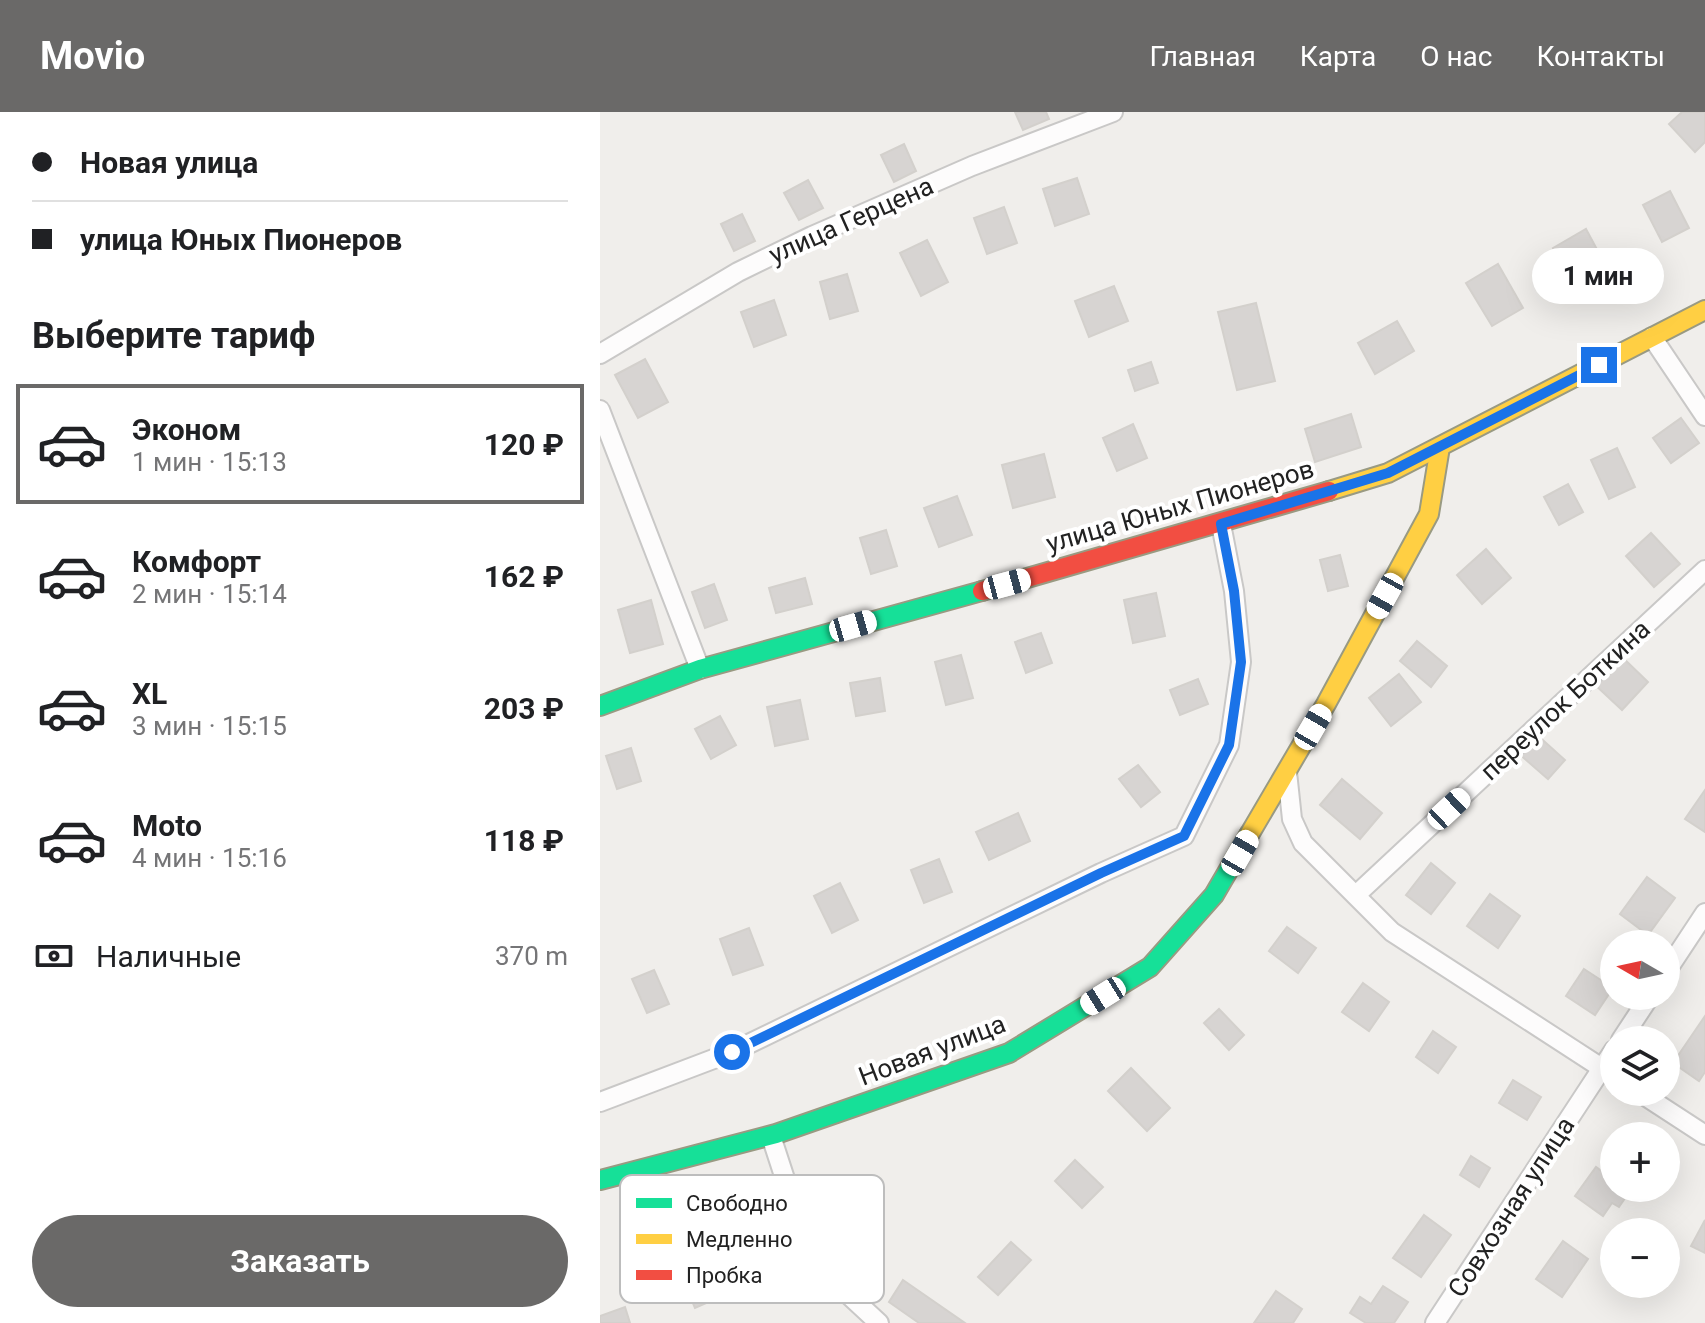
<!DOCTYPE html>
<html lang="ru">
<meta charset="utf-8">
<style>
:root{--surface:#fff;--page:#f2f2f2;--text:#202124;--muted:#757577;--line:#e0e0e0;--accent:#6a6968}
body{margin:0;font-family:Roboto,sans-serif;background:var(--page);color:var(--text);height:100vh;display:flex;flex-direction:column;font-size:30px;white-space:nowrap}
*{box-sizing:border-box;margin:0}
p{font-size:26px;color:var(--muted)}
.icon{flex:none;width:44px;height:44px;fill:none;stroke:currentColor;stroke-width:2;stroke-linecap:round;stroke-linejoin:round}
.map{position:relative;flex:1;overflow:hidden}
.panel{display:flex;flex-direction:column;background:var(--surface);width:600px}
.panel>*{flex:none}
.top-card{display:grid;align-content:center;height:176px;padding:0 32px;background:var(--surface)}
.needle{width:52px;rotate:279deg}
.controls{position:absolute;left:1000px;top:818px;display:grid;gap:16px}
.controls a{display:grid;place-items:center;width:80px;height:80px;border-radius:50%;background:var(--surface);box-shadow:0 8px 32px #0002;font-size:40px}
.end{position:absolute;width:36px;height:36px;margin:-18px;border:10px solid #1a73e8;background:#fff;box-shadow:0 0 0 4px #fff}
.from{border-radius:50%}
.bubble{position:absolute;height:56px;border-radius:28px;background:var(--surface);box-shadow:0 8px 32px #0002;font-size:26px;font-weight:700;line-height:56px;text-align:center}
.car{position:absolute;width:24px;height:48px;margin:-24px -12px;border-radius:10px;box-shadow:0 0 6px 2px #0007;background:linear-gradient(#fff 24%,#345 0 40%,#fff 0 76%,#345 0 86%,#fff 0)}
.top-card b{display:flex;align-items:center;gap:28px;height:76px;font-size:30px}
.top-card b+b{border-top:2px solid var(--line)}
.top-card i{width:20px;height:20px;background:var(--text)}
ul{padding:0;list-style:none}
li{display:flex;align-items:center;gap:24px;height:120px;margin:0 16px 12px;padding:0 16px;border:4px solid transparent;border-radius:0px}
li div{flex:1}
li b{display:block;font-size:30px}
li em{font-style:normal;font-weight:700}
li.on{border-color:var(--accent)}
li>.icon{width:72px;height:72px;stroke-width:1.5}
h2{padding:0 32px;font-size:36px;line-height:96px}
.pay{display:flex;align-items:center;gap:20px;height:88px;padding:0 32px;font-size:30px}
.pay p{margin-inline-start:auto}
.primary-button{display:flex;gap:16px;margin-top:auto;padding:16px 32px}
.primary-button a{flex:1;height:92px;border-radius:48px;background:var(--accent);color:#fff;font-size:32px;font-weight:700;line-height:92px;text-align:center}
header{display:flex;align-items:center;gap:48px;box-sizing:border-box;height:112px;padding:0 40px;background:var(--accent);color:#fff}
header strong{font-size:38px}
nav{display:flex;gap:44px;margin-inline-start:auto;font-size:28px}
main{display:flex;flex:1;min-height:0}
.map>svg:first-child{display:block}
</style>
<header>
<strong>Movio</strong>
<nav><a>Главная</a><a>Карта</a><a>О нас</a><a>Контакты</a></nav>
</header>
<main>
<section class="panel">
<div class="top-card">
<b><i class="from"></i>Новая улица</b>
<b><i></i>улица Юных Пионеров</b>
</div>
<h2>Выберите тариф</h2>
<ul>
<li class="on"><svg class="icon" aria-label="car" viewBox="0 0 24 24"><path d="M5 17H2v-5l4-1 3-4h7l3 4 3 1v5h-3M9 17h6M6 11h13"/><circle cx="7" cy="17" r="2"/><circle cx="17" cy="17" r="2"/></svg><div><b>Эконом</b><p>1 мин · 15:13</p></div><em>120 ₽</em></li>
<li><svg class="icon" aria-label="car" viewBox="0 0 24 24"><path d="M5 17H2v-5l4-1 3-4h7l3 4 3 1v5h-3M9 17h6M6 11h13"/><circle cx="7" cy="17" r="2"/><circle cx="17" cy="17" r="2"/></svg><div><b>Комфорт</b><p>2 мин · 15:14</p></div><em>162 ₽</em></li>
<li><svg class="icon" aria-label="car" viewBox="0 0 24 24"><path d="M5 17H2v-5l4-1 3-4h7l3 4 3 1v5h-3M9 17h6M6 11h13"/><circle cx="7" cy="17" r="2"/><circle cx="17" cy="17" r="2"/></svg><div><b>XL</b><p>3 мин · 15:15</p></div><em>203 ₽</em></li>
<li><svg class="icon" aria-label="car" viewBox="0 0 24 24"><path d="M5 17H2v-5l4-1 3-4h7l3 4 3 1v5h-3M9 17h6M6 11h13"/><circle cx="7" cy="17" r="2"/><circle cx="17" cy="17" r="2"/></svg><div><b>Moto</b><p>4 мин · 15:16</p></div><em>118 ₽</em></li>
</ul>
<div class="pay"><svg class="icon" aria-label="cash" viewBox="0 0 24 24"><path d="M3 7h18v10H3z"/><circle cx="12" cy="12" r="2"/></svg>Наличные<p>370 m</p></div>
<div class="primary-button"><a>Заказать</a></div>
</section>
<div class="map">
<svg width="1105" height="1211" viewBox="0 0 1105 1211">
<rect width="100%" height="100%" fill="#f0eeeb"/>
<g fill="#d7d4d2" stroke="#d3d0cc" stroke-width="2">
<polygon points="415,0 446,0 449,7 423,18"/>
<polygon points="1082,0 1105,0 1105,30 1095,40 1069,12"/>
<polygon points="304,32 316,59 294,70 281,43"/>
<polygon points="477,66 489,102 455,114 443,77"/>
<polygon points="208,68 223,96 199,108 184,81"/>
<polygon points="1070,79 1089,116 1062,130 1043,93"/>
<polygon points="404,95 417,131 387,142 374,106"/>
<polygon points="142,102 155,129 134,139 121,112"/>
<polygon points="986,117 1008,158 976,177 953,136"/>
<polygon points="327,128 348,170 321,184 300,141"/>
<polygon points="898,152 923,196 892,214 866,171"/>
<polygon points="247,162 258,199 230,207 220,170"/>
<polygon points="514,174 528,209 489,225 475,189"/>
<polygon points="174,188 186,223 154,235 141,200"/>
<polygon points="656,191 675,269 637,278 618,200"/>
<polygon points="797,209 814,239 775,262 758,231"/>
<polygon points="45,247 68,290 38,306 15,263"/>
<polygon points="551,250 558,271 535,279 528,258"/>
<polygon points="751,302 761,335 715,350 705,317"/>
<polygon points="1081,306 1099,331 1071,351 1053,326"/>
<polygon points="533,312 547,346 517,359 503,326"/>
<polygon points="1017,336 1035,375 1009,387 991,348"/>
<polygon points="444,342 455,385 413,396 402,353"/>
<polygon points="968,372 983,400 959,413 944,385"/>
<polygon points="357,384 372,423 339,435 324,396"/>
<polygon points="286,418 297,454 271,462 260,426"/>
<polygon points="1051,421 1080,452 1054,475 1026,444"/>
<polygon points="886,437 911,466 882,492 857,463"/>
<polygon points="740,443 748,474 728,479 720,448"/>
<polygon points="205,466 212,492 176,501 169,476"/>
<polygon points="114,472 127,508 105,516 92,480"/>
<polygon points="556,481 565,524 533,531 524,488"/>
<polygon points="51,488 63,532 30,541 18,498"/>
<polygon points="441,521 452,551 426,561 415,530"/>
<polygon points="817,529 847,554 831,575 800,549"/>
<polygon points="1019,542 1048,570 1022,598 993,571"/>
<polygon points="361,543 373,586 346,593 335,550"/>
<polygon points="799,562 821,590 791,614 769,586"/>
<polygon points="280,566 285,599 256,604 250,571"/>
<polygon points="598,567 608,592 580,603 570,578"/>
<polygon points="200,588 208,627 175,634 167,595"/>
<polygon points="120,604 136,633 111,647 95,617"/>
<polygon points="935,621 965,648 948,667 918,641"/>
<polygon points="31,636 41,669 17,677 6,644"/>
<polygon points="538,653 560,680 541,695 519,667"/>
<polygon points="742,667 782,701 760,727 720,693"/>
<polygon points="1105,678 1105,720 1085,707"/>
<polygon points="418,701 430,729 389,748 376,720"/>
<polygon points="339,747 352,780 324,791 311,758"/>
<polygon points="831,751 855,771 831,802 806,783"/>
<polygon points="1047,765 1075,786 1048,823 1020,802"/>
<polygon points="240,771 258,808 232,821 214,784"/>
<polygon points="890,782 920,804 898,836 867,814"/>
<polygon points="687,815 716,836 698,861 669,839"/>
<polygon points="149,816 163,853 133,863 120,827"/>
<polygon points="984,857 1013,876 995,903 966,884"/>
<polygon points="54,858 69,892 47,901 32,867"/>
<polygon points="763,871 789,890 769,919 742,900"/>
<polygon points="619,897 644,923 629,938 604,911"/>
<polygon points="1105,904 1105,960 1099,969 1073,951"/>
<polygon points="833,919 856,935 838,961 816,945"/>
<polygon points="531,956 570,996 547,1019 508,979"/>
<polygon points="913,968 941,985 927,1008 899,991"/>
<polygon points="871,1044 890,1056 879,1075 860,1063"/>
<polygon points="475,1048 503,1075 482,1096 455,1069"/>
<polygon points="1014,1054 1014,1076 1032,1076 1019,1095 1012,1091 1003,1104 975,1084 996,1055 1007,1063"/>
<polygon points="824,1103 851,1123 821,1165 793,1146"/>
<polygon points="1105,1108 1105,1141 1091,1134"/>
<polygon points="963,1129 988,1147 962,1185 936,1167"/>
<polygon points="411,1130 431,1148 398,1183 378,1165"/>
<polygon points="107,1155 120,1185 95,1196 82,1166"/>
<polygon points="303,1168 365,1211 319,1211 289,1190"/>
<polygon points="783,1174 808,1190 794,1211 766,1211 750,1201 760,1185 771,1192"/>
<polygon points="676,1179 702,1197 693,1211 654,1211"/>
<polygon points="25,1195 30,1211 0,1211 0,1204"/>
</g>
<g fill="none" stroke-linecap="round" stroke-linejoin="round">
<defs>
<g id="street">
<polyline points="1052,225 1105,304"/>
<polyline points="0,242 138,160 212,124 372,54 513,0"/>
<polyline points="0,298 100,557"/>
<polyline points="687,660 692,707 703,731 792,820 1014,964"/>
<polyline points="756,783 1105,458"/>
<polyline points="1066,860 1105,801"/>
<polyline points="1021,928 1050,884"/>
<polyline points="1039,980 1105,1023"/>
<polyline points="0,990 132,940 501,761 584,724 629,633 641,550 634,479 621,412"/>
<polyline points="171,1024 186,1070 227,1155 238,1173 279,1211"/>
<polyline points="835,1211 1014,938"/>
</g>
<g id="fast">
<polyline points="0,594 100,557 382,479"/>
<polyline points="0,1068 176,1022 409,941 550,855 614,783 649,723"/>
</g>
<g id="slow">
<polyline points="729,379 788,361 1105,198"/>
<polyline points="649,723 726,592 829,402 840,335"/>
</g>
<polyline id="jam" points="382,479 729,379"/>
</defs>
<use href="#street" stroke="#c9c8c7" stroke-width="22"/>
<use href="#fast" stroke="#999a82" stroke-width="22"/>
<use href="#slow" stroke="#999a82" stroke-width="22"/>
<use href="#jam" stroke="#999a82" stroke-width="22"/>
<use href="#street" stroke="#fdfcfc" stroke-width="18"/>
<use href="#fast" stroke="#16e098" stroke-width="18"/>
<use href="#slow" stroke="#ffcf43" stroke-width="18"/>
<use href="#jam" stroke="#f24e42" stroke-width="18"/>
</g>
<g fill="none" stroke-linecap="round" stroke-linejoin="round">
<polyline stroke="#1a73e8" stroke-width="10" points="132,940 501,761 584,724 629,633 641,550 634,479 621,412 788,361 999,253"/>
</g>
<g text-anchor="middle" stroke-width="8" stroke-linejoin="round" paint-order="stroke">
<g font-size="26" fill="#222" stroke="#fff">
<text transform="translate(251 108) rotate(-24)" y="9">улица Герцена</text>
<text transform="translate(580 394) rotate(-16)" y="9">улица Юных Пионеров</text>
<text transform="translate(965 588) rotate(-43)" y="9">переулок Боткина</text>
<text transform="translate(332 938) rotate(-21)" y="9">Новая улица</text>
<text transform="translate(911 1095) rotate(-57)" y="9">Совхозная улица</text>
</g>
</g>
<rect x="20" y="1063" width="264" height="128" rx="12" fill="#fff" stroke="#bdbdbd" stroke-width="2"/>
<rect x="36" y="1086" width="36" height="10" fill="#16e098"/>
<rect x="36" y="1122" width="36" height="10" fill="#ffcf43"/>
<rect x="36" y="1158" width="36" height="10" fill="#f24e42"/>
<g font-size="22" fill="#222">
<text x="86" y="1099">Свободно</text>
<text x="86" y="1135">Медленно</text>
<text x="86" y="1171">Пробка</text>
</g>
</svg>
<div class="controls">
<a><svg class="needle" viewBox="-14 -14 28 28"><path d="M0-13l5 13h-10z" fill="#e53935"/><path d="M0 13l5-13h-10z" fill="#757577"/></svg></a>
<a><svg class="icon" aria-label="layers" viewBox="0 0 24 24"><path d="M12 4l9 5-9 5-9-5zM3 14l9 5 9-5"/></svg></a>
<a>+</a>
<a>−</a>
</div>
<i class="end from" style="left:132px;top:940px"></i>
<i class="end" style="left:999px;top:253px"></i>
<div class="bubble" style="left:932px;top:136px;width:132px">1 мин</div>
<i class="car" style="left:407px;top:472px;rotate:75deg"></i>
<i class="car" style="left:785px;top:484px;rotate:209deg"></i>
<i class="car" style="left:253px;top:514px;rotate:74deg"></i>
<i class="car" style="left:713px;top:615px;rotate:30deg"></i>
<i class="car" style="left:849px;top:697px;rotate:47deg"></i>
<i class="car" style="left:640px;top:741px;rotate:30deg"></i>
<i class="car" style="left:503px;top:884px;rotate:238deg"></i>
</div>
</main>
